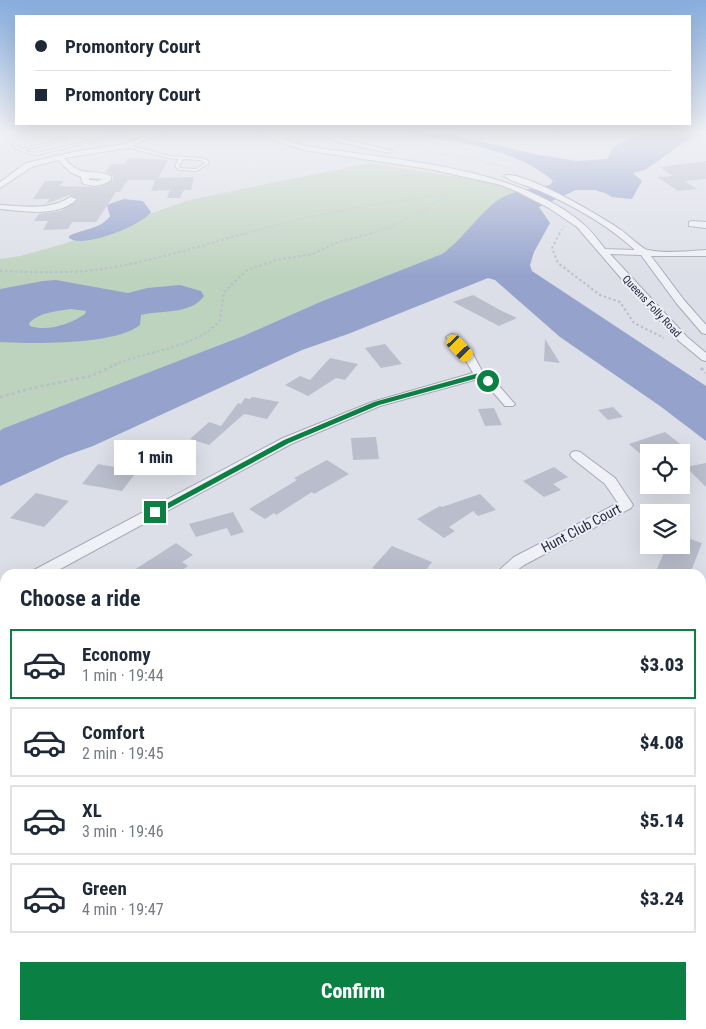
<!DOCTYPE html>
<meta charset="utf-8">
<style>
:root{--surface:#fff;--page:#f2f2f3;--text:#1f2937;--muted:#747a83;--line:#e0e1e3;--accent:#0b8043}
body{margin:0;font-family:"Roboto Condensed",sans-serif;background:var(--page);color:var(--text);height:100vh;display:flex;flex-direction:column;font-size:19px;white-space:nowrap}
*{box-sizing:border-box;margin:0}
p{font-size:16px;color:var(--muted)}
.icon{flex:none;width:28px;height:28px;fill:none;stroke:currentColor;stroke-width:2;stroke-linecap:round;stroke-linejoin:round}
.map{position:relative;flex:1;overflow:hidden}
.drawer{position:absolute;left:0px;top:569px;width:706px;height:461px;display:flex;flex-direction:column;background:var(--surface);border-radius:15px 15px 0 0;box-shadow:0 5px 20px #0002}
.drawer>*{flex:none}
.hud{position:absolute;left:15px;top:15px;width:676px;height:110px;border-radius:0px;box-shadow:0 5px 20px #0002;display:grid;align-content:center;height:110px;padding:0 20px;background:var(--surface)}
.controls{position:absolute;left:640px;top:444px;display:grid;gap:10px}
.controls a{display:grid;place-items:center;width:50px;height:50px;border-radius:0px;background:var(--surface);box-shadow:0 5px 20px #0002;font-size:25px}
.end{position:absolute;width:22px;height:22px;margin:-11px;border:6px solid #0b8043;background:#fff;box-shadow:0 0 0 2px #fff}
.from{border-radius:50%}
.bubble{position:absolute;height:35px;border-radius:0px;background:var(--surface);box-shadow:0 5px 20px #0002;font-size:16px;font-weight:800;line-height:35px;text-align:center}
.car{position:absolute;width:15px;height:30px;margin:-15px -8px;border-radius:6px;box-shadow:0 0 4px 1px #0007;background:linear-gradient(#f5c518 24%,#345 0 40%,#f5c518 0 76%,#345 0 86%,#f5c518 0)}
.hud b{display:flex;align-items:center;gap:18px;height:48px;font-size:19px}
.hud b+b{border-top:1px solid var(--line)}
.hud i{width:12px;height:12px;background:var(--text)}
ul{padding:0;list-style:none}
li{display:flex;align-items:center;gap:15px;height:70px;margin:0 10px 8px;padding:0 10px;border:2px solid var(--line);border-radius:0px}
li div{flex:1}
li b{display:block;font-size:19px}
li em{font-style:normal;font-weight:800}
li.selected{border-color:var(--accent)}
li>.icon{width:45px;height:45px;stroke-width:1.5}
h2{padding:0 20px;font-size:22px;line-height:60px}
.button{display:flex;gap:10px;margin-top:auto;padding:10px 20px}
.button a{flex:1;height:58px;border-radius:0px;background:var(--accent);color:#fff;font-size:20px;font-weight:800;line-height:58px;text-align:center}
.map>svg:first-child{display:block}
</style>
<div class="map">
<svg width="706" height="1029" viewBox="0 0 706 1029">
<rect width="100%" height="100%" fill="#dddfe8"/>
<g fill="#bed3be">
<polygon points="370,163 483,181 499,184 518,193 504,197 456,245 442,254 320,302 243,336 0,431 0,259 20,256 63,244 189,200"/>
<polygon points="0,813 5,815 5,1025 566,1025 588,1029 0,1029"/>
</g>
<g fill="#95a3cc" fill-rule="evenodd">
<path d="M404 132H439L534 154 576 161 607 159 613 147 646 132H699L645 170 633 173 642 181 632 199 612 197 605 193 595 190H576L539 207 550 223 534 252 530 265 532 271 706 386V441L660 406 560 337 495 280 488 278 348 334 302 350 93 446 65 456 0 486V431L2 429 243 336 320 302 442 254C463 240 485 205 505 196 518 190 535 188 550 185L553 181C514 147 454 142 404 132Z"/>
<path d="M124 199 143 201 151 212C141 226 83 249 69 238V236C84 228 100 230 110 216L107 206 109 204Z"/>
<path d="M56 280 128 293 147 288 180 285 201 291 204 296C191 315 160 310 141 315L140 325C116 345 32 344 0 342V289L43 281ZM71 309 86 311 85 314C70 324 48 332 30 326L29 323C40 312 57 311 71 309Z"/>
</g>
<g fill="#babdcb">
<polygon points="128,158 168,160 158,178 194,177 191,190 184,190 180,198 167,198 170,190 151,191 155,180 128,180 120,192 116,192 96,222 72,222 68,229 43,230 48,221 34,221 39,214 61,211 79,199 69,195 46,204 50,199 33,199 45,181 64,181 59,186 101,187 113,180 113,175 106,172 111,164 125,164"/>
<polygon points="706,161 706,179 684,181 697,189 678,191 657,177 673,176 660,167"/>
<polygon points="473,295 500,310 517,318 499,326 453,302"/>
<polygon points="545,339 560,363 544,361"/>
<polygon points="385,344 402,364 381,368 365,348"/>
<polygon points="330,358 358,364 345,380 336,378 308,396 285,385 300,376 310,380"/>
<polygon points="252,397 279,402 267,419 244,414 209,445 190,439 209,422 221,426 238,403 241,404 245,398 250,399"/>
<polygon points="613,407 623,417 608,420 598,410"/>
<polygon points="494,408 502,425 485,426 478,409"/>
<polygon points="665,432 680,444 643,456 629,444"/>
<polygon points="376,437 379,459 353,460 351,438"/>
<polygon points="159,443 184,448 169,466 143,461"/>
<polygon points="327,460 349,474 314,494 312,492 276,515 274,513 265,519 249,509 297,480 294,478"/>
<polygon points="706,463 706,487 686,467"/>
<polygon points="98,464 137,471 122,491 82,484"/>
<polygon points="554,467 568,477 553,484 561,490 544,497 523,481"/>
<polygon points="36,493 69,501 44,527 10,518"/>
<polygon points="480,494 496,510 478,516 473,511 449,527 455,531 444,538 417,519 440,506 442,507"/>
<polygon points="233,512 244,532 231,536 227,528 196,537 189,524"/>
<polygon points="681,536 702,543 690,574 655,574 667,545 681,545"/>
<polygon points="176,543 193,555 182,562 188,566 177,574 128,574"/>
<polygon points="392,546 432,562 423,574 413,574 406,571 404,574 386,574 372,568"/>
</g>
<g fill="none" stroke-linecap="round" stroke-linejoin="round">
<defs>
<g id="service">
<path d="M43 132H46L65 140 24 150 28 152 37 153 126 132H131L37 155C26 154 20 151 11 145L14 144 22 149 59 140Z"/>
<path d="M127 145 169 156 201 158 207 160 209 163 197 171 179 170 175 166 179 159 169 158 126 147ZM183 159 200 160 205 163 196 169 180 168 179 166Z"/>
<polygon points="701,834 706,835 706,845 701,843"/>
</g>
<g id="minor">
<path d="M154 132H182L155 136 127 148 64 158C83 180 90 167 111 176V180C102 187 92 187 82 183L81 177 70 172 58 160 32 167 0 188V182L26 163 78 151 125 144ZM89 178 103 179 97 181 89 180Z"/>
<path d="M250 132C271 132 291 144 312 147 395 160 517 167 582 223 591 230 598 240 605 249L635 250C608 225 574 206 540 191 529 186 514 183 504 176 518 167 606 219 621 230 627 234 642 249 648 250 666 254 688 251 706 250V256H651L684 300 706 325V334L702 333 677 304 641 255 610 254 687 337 706 353V361L702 360 679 341 633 292 577 227 549 208 518 192 501 185 429 169 304 150Z"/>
<polygon points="315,132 323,132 343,139 392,151 389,153 339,142"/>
<polygon points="550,132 556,132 559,135 554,136"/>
<path d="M70 197 77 199C58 218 24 211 0 209V205C23 206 50 211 70 197Z"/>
<polygon points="692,221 706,222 706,228 689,226 689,222"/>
<polygon points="451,334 455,335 474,356 483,373 493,379 513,402 515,404 513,406 505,406 485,383 478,379 380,406 291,444 51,574 32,574 34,570 283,438 372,402 473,373 465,359 446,337"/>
<polygon points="576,451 580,452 615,478 633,505 631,508 524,565 512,574 495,574 514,557 618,503 605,484 572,458 570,455 572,452"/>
<polygon points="5,599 5,614 0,616 0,601"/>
<polygon points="701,750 706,752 706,768 701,766"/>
<polygon points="5,765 5,781 0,782 0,766"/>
</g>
</defs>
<use href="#service" stroke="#a6a8b6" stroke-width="2"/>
<use href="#minor" stroke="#a6a8b6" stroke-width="2"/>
<g stroke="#bbbdc7" stroke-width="1" stroke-dasharray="2 2" stroke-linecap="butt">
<polyline points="394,145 421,146 434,153 465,157 510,168"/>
<path d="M243 234C299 219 356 205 414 199 424 197 433 193 444 194L446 197 395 225 369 234"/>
<polyline points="559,234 564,226"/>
</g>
<g stroke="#bbbdc7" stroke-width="2" stroke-dasharray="2.5 2.5" stroke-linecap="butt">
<polyline points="560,233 552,248 558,263 600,295 620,302 634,323 664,338"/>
<path d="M0 271C34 272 70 274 103 269 152 261 200 246 247 233"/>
<path d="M114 365C146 351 198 348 220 320L224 292 247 270 276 260 313 254 338 242 374 233"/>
</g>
<g stroke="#bbbdc7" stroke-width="2.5" stroke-dasharray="3 3" stroke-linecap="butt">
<polyline points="701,368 706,373"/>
<polyline points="0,397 32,388 91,376 117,364"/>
</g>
<g stroke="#bbbdc7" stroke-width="4" stroke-dasharray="5.5 5.5" stroke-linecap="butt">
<polyline points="0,753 5,752"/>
<polyline points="0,896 5,897"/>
<polyline points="389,1025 391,1029"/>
</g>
<use href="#service" fill="#f0f1f6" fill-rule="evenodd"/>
<use href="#minor" fill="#f0f1f6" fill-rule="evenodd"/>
</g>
<linearGradient id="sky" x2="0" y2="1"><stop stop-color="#87addd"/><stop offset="0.48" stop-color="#f0f1f5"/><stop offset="1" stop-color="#f0f1f5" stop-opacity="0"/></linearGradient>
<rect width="706" height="276" fill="url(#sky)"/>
<polygon fill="#0b8043" points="479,373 491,380 491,383 486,383 478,378 379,405 289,443 158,514 151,512 284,440 374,402"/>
<g text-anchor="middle" stroke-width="4" stroke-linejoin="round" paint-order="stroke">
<g font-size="11" fill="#252940" stroke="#edeef6">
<text transform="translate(652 306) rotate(47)" y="4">Queens Folly Road</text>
</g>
<g font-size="14" fill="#252940" stroke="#edeef6">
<text transform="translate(581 528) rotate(-28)" y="5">Hunt Club Court</text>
</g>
</g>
</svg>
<div class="controls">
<a><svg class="icon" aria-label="locate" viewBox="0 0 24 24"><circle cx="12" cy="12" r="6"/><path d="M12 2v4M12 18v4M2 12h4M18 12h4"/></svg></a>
<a><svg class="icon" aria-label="layers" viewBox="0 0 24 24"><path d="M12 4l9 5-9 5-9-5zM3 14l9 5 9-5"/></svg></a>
</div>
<i class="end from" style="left:488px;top:381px"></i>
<i class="end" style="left:155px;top:512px"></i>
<div class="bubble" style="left:114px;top:440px;width:82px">1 min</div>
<i class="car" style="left:460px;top:348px;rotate:137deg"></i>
<div class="hud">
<b><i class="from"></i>Promontory Court</b>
<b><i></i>Promontory Court</b>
</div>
<section class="drawer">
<h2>Choose a ride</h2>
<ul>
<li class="selected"><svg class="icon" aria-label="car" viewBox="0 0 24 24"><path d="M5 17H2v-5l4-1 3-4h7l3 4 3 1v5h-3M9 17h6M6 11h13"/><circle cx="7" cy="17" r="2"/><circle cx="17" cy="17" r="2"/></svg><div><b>Economy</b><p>1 min · 19:44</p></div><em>$3.03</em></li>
<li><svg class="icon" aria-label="car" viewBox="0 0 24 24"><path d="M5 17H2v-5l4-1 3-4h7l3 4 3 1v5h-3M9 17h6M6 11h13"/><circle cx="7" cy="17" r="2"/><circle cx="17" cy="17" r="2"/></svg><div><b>Comfort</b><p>2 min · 19:45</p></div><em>$4.08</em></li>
<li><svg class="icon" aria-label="car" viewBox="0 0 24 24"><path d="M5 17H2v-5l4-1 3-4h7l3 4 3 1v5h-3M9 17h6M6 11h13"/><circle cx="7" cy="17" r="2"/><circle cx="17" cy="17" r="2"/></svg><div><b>XL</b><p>3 min · 19:46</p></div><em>$5.14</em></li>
<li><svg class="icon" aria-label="car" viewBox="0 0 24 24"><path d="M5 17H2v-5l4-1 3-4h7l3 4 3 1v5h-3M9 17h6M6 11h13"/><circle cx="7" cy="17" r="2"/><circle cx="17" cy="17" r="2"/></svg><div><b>Green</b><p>4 min · 19:47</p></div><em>$3.24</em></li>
</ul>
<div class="button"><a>Confirm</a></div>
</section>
</div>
